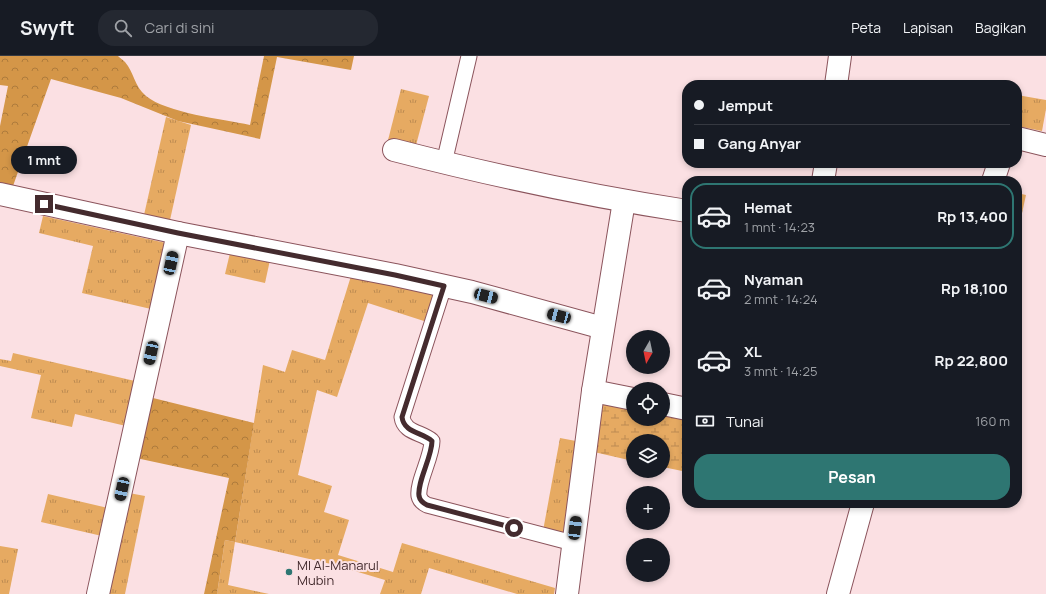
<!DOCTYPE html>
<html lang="id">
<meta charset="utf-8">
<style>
:root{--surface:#171b24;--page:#242831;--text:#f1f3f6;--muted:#9ea1a6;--line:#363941;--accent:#2e7672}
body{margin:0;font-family:Manrope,sans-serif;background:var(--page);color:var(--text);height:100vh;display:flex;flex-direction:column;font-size:15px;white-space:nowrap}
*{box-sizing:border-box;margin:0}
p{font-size:13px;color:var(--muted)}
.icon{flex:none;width:22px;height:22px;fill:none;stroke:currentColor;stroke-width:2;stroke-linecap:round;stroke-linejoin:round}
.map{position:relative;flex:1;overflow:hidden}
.drawer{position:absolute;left:682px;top:120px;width:340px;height:332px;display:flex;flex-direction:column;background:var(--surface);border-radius:16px;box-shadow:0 2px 6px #0003}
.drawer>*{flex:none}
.top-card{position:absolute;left:682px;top:24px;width:340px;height:88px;border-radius:16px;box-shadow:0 2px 6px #0003;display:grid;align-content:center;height:88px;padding:0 12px;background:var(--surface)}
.needle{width:26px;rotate:189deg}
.tools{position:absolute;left:626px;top:274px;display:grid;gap:8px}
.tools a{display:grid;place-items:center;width:44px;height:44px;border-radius:50%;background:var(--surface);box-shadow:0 2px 6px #0003;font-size:20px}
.end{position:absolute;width:18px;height:18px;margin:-9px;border:5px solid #442b2e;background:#fff;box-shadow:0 0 0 2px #fff}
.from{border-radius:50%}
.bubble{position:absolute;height:28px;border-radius:14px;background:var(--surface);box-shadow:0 2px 6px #0003;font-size:13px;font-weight:700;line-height:28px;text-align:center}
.car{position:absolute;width:12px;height:24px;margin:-12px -6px;border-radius:5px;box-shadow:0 0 3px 1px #0007;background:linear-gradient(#222 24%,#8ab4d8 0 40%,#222 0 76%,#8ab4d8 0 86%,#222 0)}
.top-card b{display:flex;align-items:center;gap:14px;height:38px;font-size:15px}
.top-card b+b{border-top:1px solid var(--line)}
.top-card i{width:10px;height:10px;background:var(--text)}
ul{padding:7px 0 0;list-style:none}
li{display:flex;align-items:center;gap:12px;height:66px;margin:0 8px 6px;padding:0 4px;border:2px solid transparent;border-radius:16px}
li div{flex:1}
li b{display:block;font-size:15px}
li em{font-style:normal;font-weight:700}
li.current{border-color:var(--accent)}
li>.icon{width:36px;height:36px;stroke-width:1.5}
.pay{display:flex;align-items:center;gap:10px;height:44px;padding:0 12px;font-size:15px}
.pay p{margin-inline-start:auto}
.primary-button{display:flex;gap:8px;margin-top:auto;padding:8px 12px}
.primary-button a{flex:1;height:46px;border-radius:16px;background:var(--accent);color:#fff;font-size:16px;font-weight:700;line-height:46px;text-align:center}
header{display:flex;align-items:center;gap:24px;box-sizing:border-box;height:56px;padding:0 20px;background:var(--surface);border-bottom:1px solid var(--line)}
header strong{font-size:19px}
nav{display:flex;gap:22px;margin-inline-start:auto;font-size:14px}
.search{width:280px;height:36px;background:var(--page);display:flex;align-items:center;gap:10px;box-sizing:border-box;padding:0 14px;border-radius:16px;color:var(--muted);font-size:15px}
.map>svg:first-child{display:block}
</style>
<header>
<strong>Swyft</strong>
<div class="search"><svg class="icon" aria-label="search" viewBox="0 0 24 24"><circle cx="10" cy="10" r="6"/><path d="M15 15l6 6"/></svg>Cari di sini</div>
<nav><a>Peta</a><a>Lapisan</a><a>Bagikan</a></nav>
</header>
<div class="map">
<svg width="1046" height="538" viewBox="0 0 1046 538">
<defs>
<pattern id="grass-tufts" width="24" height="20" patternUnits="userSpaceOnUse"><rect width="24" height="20" fill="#e6aa62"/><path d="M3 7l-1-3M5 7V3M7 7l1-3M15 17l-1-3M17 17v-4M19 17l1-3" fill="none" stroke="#bc8b51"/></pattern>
<pattern id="forest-crowns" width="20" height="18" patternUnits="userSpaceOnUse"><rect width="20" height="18" fill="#d49648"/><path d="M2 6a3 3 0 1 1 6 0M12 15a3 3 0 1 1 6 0" fill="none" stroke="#ae7b3c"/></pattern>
<pattern id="wetland-marsh" width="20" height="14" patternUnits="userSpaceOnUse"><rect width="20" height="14" fill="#e6aa62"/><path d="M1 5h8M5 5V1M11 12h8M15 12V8" fill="none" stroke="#bc8b51"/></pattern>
</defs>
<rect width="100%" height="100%" fill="#fbe0e3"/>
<g fill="url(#grass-tufts)">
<polygon points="401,33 429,40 415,93 387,88"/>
<polygon points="1017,39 1046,44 1046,53 1042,75 1017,70"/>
<polygon points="166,61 191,69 170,164 144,159"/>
<polygon points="1017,137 1026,139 1017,180"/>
<polygon points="43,160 166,187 151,253 82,237 93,190 39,177"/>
<polygon points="230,197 270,204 265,227 225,218"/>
<polygon points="351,220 437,237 427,266 368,247 337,341 317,334 298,419 332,430 324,456 349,464 338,499 393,516 402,487 555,532 554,538 517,538 429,512 421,538 380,538 385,524 331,508 235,486 228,529 269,538 217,538 225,484 235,486 263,309 285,316 292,294 325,304"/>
<polygon points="13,297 135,325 126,370 75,358 72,371 31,362 41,319 0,310 0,303 11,305"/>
<polygon points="560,382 576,385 563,478 543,475"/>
<polygon points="129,437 145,440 125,538 108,538"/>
<polygon points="48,438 108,452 102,480 41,466"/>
<polygon points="0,490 18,493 9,538 0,538"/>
</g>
<g fill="url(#forest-crowns)">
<path d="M0 0H118C120 2 123 4 125 6 134 16 134 30 146 40 167 57 222 63 250 69L264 0H354L351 14 277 1 260 83 178 65 121 42 51 23 13 130 0 127V70L8 30 0 29Z"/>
<polygon points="149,341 254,367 235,486 225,484 217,538 204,538 229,422 136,402"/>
</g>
<polygon fill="url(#wetland-marsh)" points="603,344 633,350 633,363 663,363 663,356 687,362 687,416 663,411 663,385 633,385 633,405 594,396"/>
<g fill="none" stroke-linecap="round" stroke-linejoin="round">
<defs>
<g id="service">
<polyline points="444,107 469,0"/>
<path d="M444 230 402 361C404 377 422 376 432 385 432 401 417 426 419 440 420 445 423 447 427 449L573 487"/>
</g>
<g id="minor">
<polyline points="836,29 840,0"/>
<polyline points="1017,82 1046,89"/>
<path d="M394 94C491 119 588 140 687 155"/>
<polyline points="823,125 826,107"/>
<polyline points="993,125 999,107"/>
<polyline points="0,138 178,177 395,219 472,236 603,272"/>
<polyline points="593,335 633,343"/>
<polyline points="663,348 687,353"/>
<polyline points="98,538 178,177"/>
<polyline points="567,538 593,335 624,145"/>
<polyline points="838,538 863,447"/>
</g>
</defs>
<use href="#service" stroke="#8b545c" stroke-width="17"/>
<use href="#minor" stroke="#8b545c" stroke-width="24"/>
<use href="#service" stroke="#fff" stroke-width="15"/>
<use href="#minor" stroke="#fff" stroke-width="22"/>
</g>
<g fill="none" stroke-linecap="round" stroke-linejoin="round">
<path stroke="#442b2e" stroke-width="5" d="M44 148 178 177 395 219 444 230 402 361C404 377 422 376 432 385 432 401 417 426 419 440 420 445 423 447 427 449L514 472"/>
</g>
<circle fill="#2e7672" stroke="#fbe0e3" stroke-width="1.5" cx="289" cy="516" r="4"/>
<g text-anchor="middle" stroke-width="4" stroke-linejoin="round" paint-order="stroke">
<g font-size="13" fill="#442b2e" stroke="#fbe0e3" text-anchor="start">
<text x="297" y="514">MI Al-Manarul<tspan x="297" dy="15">Mubin</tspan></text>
</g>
</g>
</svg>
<div class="tools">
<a><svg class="needle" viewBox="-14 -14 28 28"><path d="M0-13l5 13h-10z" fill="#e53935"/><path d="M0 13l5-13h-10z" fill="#9ea1a6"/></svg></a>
<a><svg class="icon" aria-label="locate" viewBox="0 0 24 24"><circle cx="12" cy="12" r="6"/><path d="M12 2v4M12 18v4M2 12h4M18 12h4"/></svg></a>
<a><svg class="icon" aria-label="layers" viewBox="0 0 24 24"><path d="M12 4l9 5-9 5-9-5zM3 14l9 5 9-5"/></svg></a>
<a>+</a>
<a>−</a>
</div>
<i class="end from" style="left:514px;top:472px"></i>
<i class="end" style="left:44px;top:148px"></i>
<div class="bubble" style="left:11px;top:90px;width:66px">1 mnt</div>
<i class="car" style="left:171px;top:207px;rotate:12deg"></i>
<i class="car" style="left:486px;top:240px;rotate:105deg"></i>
<i class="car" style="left:559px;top:260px;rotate:285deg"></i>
<i class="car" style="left:151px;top:297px;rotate:192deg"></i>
<i class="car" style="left:122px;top:433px;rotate:192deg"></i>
<i class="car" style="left:575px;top:472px;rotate:7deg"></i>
<div class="top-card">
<b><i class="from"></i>Jemput</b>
<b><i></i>Gang Anyar</b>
</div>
<section class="drawer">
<ul>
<li class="current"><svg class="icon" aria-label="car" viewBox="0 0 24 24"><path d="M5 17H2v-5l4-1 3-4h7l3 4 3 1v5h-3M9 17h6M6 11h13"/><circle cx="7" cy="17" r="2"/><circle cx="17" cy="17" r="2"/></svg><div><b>Hemat</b><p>1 mnt · 14:23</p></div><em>Rp 13,400</em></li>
<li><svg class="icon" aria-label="car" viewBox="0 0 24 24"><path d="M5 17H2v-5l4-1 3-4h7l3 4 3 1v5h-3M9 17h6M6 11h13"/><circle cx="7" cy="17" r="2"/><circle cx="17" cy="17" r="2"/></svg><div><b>Nyaman</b><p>2 mnt · 14:24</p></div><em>Rp 18,100</em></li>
<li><svg class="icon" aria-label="car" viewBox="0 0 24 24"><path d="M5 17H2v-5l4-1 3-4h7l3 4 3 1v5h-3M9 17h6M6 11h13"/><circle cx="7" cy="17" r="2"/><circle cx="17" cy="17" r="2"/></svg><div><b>XL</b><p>3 mnt · 14:25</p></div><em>Rp 22,800</em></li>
</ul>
<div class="pay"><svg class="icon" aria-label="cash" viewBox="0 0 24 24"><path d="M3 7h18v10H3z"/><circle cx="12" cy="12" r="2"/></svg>Tunai<p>160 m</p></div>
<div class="primary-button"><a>Pesan</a></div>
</section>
</div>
